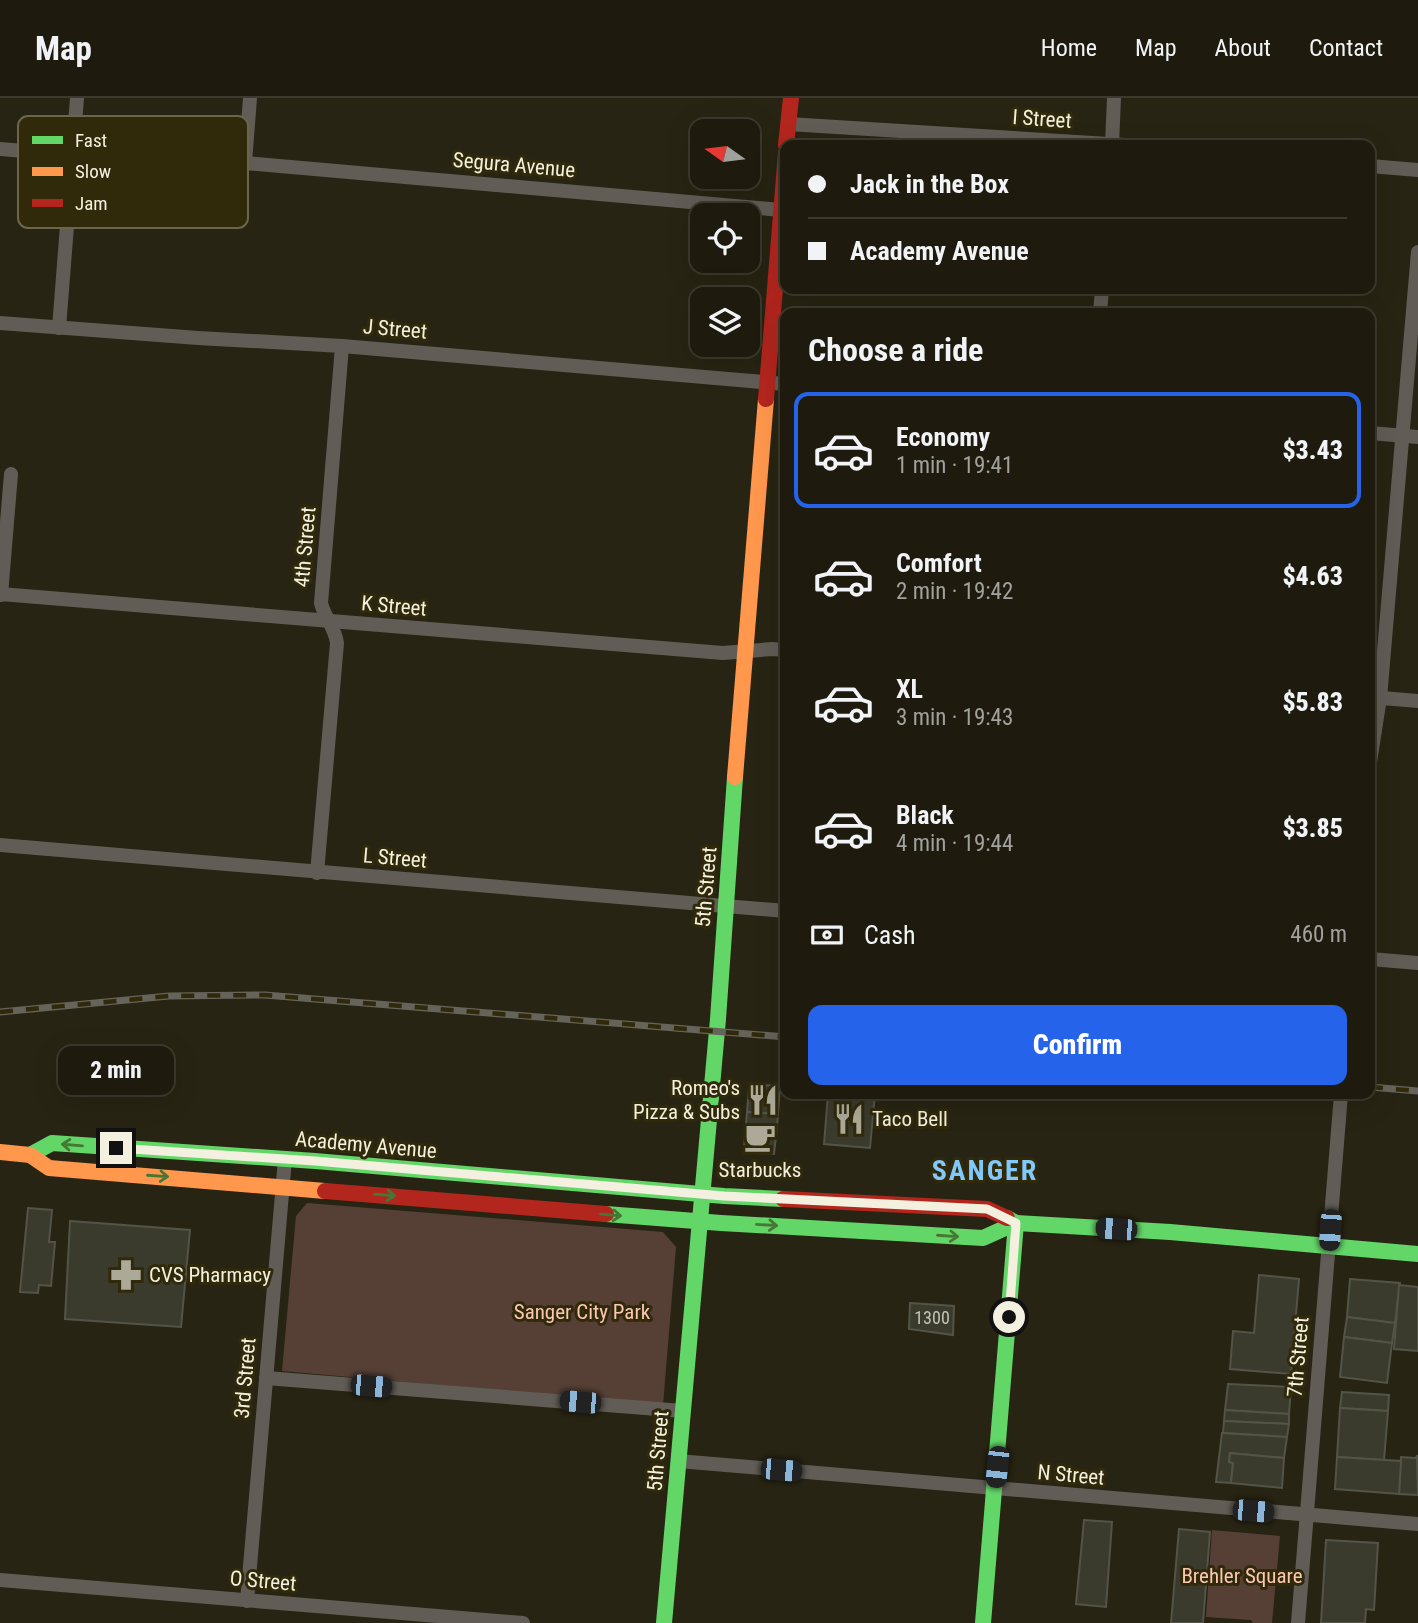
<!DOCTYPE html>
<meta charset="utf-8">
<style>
:root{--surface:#1e1b0e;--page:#2b281c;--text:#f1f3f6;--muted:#a1a19e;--line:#3c392e;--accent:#2563eb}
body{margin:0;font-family:"Roboto Condensed",sans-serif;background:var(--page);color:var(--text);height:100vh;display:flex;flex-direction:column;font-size:26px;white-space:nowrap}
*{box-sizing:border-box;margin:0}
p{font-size:23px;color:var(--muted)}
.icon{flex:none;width:38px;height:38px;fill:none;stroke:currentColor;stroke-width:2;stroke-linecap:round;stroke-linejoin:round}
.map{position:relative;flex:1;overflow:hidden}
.panel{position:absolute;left:780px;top:210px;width:595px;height:791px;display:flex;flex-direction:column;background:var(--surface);border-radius:14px;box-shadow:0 7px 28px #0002,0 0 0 2px var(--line)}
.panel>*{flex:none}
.banner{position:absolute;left:780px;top:42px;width:595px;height:154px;border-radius:14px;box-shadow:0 7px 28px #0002,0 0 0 2px var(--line);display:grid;align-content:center;height:154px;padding:0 28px;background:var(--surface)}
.needle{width:46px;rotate:284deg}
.tools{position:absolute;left:690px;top:21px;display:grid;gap:14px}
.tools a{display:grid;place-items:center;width:70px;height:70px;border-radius:14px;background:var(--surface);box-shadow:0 7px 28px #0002,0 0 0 2px var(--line);font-size:35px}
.end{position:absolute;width:32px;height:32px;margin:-16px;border:9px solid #f3f0df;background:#111;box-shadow:0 0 0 4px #111}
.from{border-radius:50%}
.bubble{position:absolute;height:49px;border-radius:14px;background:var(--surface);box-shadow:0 7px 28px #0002,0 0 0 2px var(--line);font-size:23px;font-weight:800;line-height:49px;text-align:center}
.car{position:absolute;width:21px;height:42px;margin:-21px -10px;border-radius:9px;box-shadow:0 0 5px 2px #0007;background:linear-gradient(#222 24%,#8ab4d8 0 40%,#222 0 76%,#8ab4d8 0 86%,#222 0)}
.banner b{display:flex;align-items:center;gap:24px;height:66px;font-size:26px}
.banner b+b{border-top:2px solid var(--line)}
.banner i{width:18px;height:18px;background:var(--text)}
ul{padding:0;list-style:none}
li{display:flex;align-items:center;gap:21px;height:116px;margin:0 14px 10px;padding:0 14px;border:4px solid transparent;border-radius:14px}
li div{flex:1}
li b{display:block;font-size:26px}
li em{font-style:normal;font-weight:800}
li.selected{border-color:var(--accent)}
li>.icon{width:63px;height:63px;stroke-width:1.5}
h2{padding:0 28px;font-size:32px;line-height:84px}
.pay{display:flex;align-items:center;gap:18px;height:77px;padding:0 28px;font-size:26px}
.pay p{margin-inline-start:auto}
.action{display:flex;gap:14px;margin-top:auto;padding:14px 28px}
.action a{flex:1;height:80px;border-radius:14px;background:var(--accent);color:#fff;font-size:28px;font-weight:800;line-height:80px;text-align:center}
header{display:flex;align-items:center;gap:42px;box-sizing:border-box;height:98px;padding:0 35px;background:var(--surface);border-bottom:2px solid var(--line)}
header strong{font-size:33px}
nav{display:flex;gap:38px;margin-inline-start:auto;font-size:24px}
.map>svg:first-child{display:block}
</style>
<header>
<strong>Map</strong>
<nav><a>Home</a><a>Map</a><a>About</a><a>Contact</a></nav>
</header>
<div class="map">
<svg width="1418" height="1525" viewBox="0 0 1418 1525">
<rect width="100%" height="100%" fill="#282413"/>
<g fill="#564036">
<polygon points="307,1105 663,1134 676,1149 663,1307 282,1273 296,1118"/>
<polygon points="1212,1432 1280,1438 1272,1525 1253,1525 1251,1522 1206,1519"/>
</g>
<g fill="#3a3b2d" stroke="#535447" stroke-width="2">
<polygon points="762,987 780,988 778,1016 747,1014 749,989 762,990"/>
<polygon points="828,996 875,996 870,1050 824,1046"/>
<polygon points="747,1014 778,1016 777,1029 746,1026"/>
<polygon points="746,1026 777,1029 774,1056 756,1055 757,1051 744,1050"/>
<polygon points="28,1110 52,1112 49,1144 55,1144 51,1188 39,1187 38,1195 20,1194"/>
<polygon points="70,1123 190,1132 181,1229 65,1221"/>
<polygon points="1259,1177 1299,1181 1291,1276 1230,1271 1233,1233 1254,1235"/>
<polygon points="1350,1181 1400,1185 1395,1225 1347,1219"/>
<polygon points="1399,1187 1418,1189 1418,1253 1394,1251"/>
<polygon points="910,1205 954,1208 953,1237 909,1231"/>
<polygon points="1347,1219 1395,1225 1392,1245 1344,1239"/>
<polygon points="1344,1239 1392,1245 1387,1285 1340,1279"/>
<polygon points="1228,1286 1291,1289 1289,1316 1225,1312"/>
<polygon points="1342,1294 1389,1297 1388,1313 1340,1310"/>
<polygon points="1340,1310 1388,1313 1384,1362 1337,1359"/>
<polygon points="1225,1312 1289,1316 1289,1326 1224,1323"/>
<polygon points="1224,1323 1289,1326 1287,1339 1223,1335"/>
<polygon points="1222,1335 1287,1339 1284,1360 1230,1355 1229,1364 1233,1365 1231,1385 1216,1384"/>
<polygon points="1230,1355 1284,1360 1282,1390 1231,1385 1233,1365 1229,1364"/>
<polygon points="1417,1357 1418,1397 1399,1396 1401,1359 1416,1360"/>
<polygon points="1337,1359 1401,1363 1399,1396 1335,1391"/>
<polygon points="1084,1422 1112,1424 1106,1509 1076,1506"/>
<polygon points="1179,1431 1210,1434 1203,1525 1171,1525"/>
<polygon points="1326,1442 1378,1445 1374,1512 1366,1511 1365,1525 1321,1525"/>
</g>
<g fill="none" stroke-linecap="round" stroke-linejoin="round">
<g stroke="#615d56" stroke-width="14">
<polyline points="250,0 245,65 781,112"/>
<polyline points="788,26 1125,47"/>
<polyline points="1112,47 1114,0"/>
<polyline points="0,51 72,57"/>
<polyline points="1370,68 1418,72"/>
<polyline points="1100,215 1102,191"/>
<polyline points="0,225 198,240 342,248 786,286"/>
<polyline points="59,230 77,0"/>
<polyline points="1370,335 1418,339"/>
<polyline points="0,496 723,555 772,551 786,552"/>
<polyline points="1,497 11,376"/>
<polyline points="1370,599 1418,603"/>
<polyline points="1370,664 1380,600 1418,154"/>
<polyline points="0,747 786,813"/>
<path d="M317 775 337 545C335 529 324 519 321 505L342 248"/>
<polyline points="1370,861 1418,865"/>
<polyline points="266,1280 683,1313"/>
<polyline points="678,1363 1418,1426"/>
<polyline points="0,1482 523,1525"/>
<polyline points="247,1503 285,1061"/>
<polyline points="1298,1525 1341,996"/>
</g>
<g stroke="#63d668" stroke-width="16">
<polyline points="30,1057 52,1045 315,1063 724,1098 783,1101"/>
<polyline points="606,1116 721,1125 983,1140 1016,1125"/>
<polyline points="1007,1120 1016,1125 1170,1134 1418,1156"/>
<polyline points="664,1525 718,921 735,679"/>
<polyline points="983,1525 1016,1125"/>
</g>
<g stroke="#ff974d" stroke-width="16">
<polyline points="735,679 766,301"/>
<polyline points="0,1054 30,1057 49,1070 325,1093"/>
</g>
<g stroke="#b3261e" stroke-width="16">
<polyline points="786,47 791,0"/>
<polyline points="766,301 786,55"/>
<polyline points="325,1093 606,1116"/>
<polyline points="783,1101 987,1111 1007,1120"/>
</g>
<defs>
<g id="rail">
<polyline points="0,914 169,898 265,897 786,939"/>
<polyline points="1370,989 1418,993"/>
</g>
</defs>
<use href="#rail" stroke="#66635a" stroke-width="7"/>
<use href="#rail" stroke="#302a0b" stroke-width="4.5" stroke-dasharray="13" stroke-linecap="butt"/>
</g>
<defs><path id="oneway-shaft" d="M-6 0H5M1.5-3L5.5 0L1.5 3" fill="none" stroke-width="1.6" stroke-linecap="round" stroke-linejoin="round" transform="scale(1.75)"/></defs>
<g stroke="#477735">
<use href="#oneway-shaft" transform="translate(72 1047) rotate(-175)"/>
<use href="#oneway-shaft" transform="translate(158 1078) rotate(4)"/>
<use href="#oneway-shaft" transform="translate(385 1097) rotate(5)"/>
<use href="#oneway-shaft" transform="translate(611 1117) rotate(5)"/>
<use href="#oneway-shaft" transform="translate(767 1127) rotate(3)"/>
<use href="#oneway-shaft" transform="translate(948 1138) rotate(4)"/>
</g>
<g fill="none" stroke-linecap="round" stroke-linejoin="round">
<polyline stroke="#f3f0df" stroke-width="9" points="116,1050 315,1063 724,1098 987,1111 1016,1125 1009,1219"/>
</g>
<defs>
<symbol id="restaurant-bare" viewBox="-9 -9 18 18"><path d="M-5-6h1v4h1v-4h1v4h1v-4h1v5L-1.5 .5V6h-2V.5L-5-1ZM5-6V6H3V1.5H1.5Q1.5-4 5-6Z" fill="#aca998" stroke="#302a0b" stroke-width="2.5" paint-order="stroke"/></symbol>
<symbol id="cafe-bare" viewBox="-9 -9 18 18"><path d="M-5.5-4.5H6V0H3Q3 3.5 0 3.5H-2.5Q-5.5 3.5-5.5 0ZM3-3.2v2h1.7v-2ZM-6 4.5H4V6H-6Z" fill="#aca998" stroke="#302a0b" stroke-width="2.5" paint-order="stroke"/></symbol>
<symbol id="pharmacy-bare" viewBox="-9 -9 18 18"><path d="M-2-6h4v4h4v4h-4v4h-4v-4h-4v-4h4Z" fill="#aca998" stroke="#302a0b" stroke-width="2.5" paint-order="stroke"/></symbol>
</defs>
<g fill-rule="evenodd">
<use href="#restaurant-bare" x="741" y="980" width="44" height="44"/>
<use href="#restaurant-bare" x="827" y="999" width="44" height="44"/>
<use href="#cafe-bare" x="738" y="1017" width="44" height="44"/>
<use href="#pharmacy-bare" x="104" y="1155" width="44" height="44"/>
</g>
<g text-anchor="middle" stroke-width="6" stroke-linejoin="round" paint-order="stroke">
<g font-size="18" fill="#c5c3b2">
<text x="932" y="1226">1300</text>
</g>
<g font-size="21" fill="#f3f0df" stroke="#302a0b">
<text transform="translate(1042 21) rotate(4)" y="7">I Street</text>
<text transform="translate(514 67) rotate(5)" y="7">Segura Avenue</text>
<text transform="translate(395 231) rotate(5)" y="7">J Street</text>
<text transform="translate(305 449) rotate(-85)" y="7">4th Street</text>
<text transform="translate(394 508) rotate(5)" y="7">K Street</text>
<text transform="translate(395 760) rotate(5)" y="7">L Street</text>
<text transform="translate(706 789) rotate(-85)" y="7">5th Street</text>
<text transform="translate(366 1047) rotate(5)" y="7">Academy Avenue</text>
<text transform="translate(1298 1259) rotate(-85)" y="7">7th Street</text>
<text transform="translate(245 1280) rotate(-85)" y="7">3rd Street</text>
<text transform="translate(658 1353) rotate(-85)" y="7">5th Street</text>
<text transform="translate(1071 1377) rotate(5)" y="7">N Street</text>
<text transform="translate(263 1483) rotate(5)" y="7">O Street</text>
</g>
<g font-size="21" fill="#f3f0df" stroke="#302a0b" text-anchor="start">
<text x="740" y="997" text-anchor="end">Romeo's<tspan x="740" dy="24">Pizza &amp; Subs</tspan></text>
<text x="872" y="1028">Taco Bell</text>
<text x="760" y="1079" text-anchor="middle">Starbucks</text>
<text x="149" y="1184">CVS Pharmacy</text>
</g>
<g font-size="21" fill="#fbc7b3" stroke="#302a0b">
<text x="582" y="1221">Sanger City Park</text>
<text x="1242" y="1485">Brehler Square</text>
</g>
<g font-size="28" font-weight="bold" letter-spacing="2" fill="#81c9fa" stroke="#302a0b">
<text x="985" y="1082">SANGER</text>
</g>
</g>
<rect x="18" y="18" width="230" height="112" rx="10" fill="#302a0b" stroke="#6a654b" stroke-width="2"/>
<rect x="32" y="38" width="31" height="8" fill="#63d668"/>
<rect x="32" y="69" width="31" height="9" fill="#ff974d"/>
<rect x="32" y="101" width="31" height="8" fill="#b3261e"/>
<g font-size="19" fill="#f3f0df">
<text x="75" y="49">Fast</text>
<text x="75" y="80">Slow</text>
<text x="75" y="112">Jam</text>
</g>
</svg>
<div class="tools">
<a><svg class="needle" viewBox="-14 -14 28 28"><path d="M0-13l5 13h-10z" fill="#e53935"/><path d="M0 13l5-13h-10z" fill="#a1a19e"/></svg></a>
<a><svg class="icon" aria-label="locate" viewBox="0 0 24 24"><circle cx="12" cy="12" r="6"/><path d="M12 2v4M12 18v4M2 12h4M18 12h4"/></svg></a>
<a><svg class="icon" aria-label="layers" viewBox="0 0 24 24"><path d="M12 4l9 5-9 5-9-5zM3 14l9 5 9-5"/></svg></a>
</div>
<i class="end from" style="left:1009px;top:1219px"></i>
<i class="end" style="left:116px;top:1050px"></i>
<div class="bubble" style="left:58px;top:948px;width:116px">2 min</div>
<i class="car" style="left:1116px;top:1131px;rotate:274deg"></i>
<i class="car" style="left:1330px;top:1132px;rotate:184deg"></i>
<i class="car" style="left:371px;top:1288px;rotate:95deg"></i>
<i class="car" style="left:580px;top:1304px;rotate:275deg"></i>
<i class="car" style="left:997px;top:1369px;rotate:186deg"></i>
<i class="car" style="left:781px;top:1372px;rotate:95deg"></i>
<i class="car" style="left:1253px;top:1413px;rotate:95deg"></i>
<div class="banner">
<b><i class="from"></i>Jack in the Box</b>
<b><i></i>Academy Avenue</b>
</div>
<section class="panel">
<h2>Choose a ride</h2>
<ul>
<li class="selected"><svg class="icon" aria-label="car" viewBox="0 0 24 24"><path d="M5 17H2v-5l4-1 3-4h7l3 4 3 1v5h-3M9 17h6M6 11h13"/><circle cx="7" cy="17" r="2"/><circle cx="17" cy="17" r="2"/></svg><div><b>Economy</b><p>1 min · 19:41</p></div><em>$3.43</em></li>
<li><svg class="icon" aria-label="car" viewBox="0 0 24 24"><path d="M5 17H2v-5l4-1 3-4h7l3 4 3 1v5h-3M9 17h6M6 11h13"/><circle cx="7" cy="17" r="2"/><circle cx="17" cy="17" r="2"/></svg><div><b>Comfort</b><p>2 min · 19:42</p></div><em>$4.63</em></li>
<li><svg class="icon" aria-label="car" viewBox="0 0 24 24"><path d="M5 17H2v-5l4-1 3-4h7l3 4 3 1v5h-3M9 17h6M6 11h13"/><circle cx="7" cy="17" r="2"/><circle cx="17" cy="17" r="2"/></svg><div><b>XL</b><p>3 min · 19:43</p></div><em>$5.83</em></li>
<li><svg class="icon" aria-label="car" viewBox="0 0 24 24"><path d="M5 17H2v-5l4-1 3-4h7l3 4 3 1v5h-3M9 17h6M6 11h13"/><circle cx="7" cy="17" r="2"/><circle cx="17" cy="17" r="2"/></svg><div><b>Black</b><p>4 min · 19:44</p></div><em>$3.85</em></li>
</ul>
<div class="pay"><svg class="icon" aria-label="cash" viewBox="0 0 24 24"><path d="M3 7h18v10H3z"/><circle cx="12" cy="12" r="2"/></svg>Cash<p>460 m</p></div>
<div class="action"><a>Confirm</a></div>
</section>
</div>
